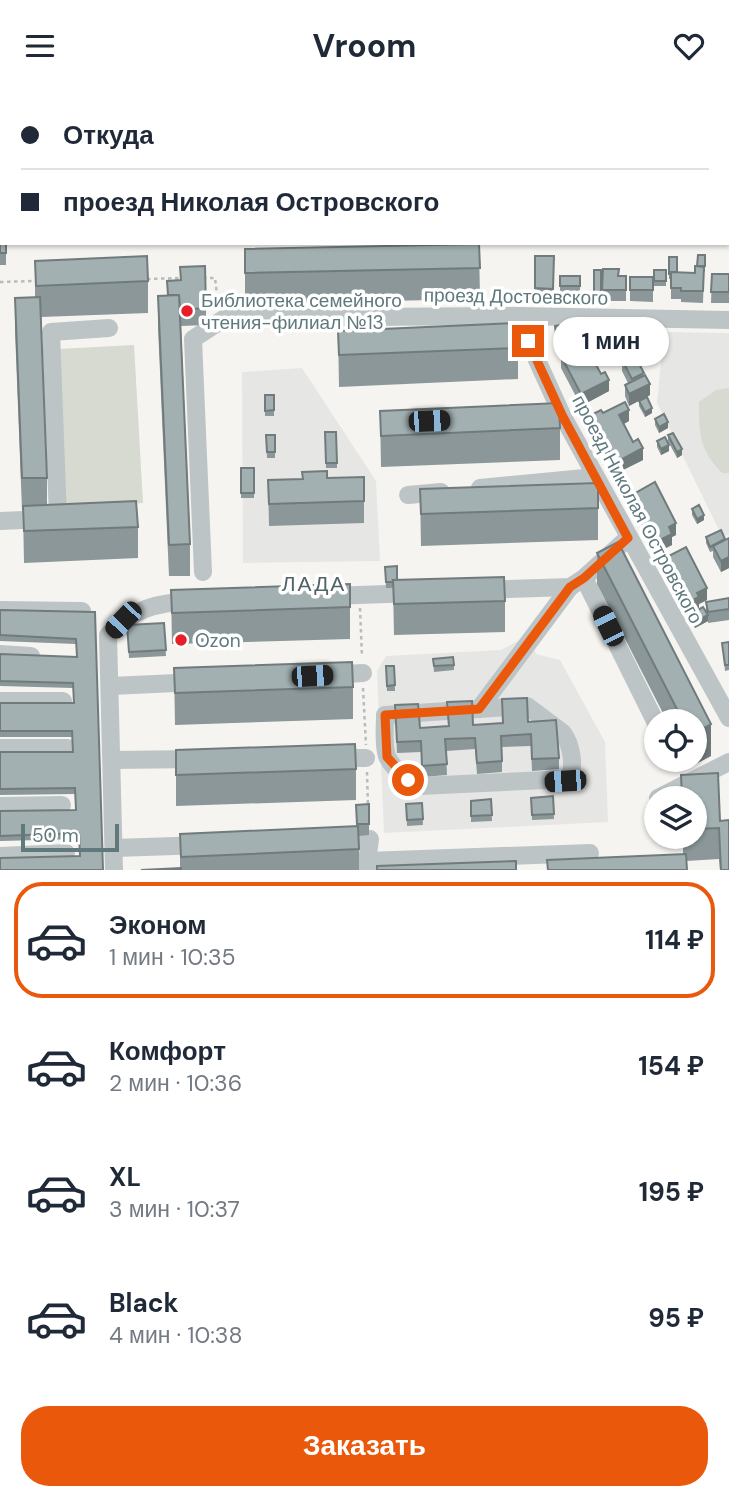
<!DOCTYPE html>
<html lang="ru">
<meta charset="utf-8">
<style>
:root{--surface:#fff;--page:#f2f2f3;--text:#1f2937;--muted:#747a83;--line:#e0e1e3;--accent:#ea580c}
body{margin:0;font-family:"DM Sans",sans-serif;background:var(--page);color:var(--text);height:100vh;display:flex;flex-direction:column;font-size:26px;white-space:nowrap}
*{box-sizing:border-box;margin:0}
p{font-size:23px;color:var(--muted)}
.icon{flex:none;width:38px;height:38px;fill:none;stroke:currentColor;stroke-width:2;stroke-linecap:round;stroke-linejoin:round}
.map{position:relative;height:779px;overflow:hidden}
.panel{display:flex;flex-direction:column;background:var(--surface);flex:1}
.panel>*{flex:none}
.banner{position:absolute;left:0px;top:0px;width:730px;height:154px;box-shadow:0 2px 5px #0004;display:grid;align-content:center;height:154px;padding:0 21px;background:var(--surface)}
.controls{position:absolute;left:644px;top:618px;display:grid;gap:14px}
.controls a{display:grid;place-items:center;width:63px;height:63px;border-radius:50%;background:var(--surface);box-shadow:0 2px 5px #0004;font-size:35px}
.scale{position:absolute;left:21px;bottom:18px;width:98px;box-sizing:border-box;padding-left:7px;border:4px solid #5f797d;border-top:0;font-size:19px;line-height:24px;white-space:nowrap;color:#5f797d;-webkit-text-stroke:5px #fff;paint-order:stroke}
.end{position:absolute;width:32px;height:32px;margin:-16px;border:9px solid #ea580c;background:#fff;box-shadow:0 0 0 4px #fff}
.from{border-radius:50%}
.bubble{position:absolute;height:49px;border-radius:24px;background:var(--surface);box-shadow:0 2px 5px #0004;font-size:23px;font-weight:700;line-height:49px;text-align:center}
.car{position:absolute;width:21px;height:42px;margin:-21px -10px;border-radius:9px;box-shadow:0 0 5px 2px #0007;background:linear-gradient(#222 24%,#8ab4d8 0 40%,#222 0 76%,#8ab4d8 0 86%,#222 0)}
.banner b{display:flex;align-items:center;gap:24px;height:66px;font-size:26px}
.banner b+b{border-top:2px solid var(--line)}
.banner i{width:18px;height:18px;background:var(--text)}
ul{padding:12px 0 0;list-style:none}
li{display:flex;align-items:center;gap:21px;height:116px;margin:0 14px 10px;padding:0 7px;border:4px solid transparent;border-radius:28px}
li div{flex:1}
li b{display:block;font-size:26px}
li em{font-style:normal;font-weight:700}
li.on{border-color:var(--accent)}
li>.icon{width:63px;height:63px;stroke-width:1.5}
.cta{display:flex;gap:14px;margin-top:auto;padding:14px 21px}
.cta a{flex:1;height:80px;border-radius:28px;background:var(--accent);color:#fff;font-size:28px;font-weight:700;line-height:80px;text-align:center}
header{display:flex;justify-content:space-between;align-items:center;height:91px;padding:0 21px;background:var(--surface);font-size:32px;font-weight:700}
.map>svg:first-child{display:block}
</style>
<header><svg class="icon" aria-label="menu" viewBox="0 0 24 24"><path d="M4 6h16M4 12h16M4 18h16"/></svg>Vroom<svg class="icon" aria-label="heart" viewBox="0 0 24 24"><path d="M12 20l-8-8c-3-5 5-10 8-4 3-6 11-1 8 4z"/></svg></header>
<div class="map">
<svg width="729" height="779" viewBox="0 0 729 779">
<rect width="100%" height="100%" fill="#f5f4f1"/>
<g fill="#e6e6e5">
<polygon points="664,241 729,242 729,444 722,445 657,312"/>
<polygon points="302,277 376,390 380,470 243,472 242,281"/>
<polygon points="524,547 532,551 536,563 560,569 605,651 608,731 384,742 377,580 386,565 501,559"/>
</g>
<g fill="#d6dad0">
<polygon points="134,254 143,412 66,416 58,258"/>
<path d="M729 297V382H722C699 358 699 344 699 311L716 299Z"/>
</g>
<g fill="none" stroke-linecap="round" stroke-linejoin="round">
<g stroke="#b7bcbd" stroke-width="2.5" stroke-dasharray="3.5 3.5" stroke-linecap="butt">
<polyline points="203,187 215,187 218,213"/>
<polyline points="147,188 182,187"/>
<polyline points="0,191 35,190"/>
<polyline points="360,517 362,566"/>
<polyline points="363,597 366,654"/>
<polyline points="367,681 368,717"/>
</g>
<g stroke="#bdc4c6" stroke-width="18">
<polyline points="612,2 612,0"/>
<polyline points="0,88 2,88"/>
<polyline points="517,225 562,324 729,627"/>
<polyline points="480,397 595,386"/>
<polyline points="408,404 441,401"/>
<polyline points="58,427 51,241 109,237"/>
<polyline points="0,430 45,428"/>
<polyline points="203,481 193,248 225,227 517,225 729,229"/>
<polyline points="584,487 656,632"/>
<polyline points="482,499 570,496 584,487 628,447"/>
<polyline points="329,505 416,502"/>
<polyline points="0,519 82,520"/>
<polyline points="0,563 31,565"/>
<polyline points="328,584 363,582"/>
<polyline points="111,595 198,591"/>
<polyline points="0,610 63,610"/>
<path d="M527 615 563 642C571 653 576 676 568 688L420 695C409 691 392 677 387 665 383 653 385 636 385 624Z"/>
<polyline points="479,618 570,496"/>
<polyline points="0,657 68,657"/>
<polyline points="333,667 366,667"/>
<polyline points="112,669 200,668"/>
<polyline points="658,707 729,671"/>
<polyline points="0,715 62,714"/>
<polyline points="338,749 370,748 366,779"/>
<polyline points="114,757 205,754"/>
<polyline points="0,765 66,762"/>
<polyline points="367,770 590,762"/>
<path d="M114 779 108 544C135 517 155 512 192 510"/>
</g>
</g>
<g fill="#8b9798">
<rect x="693" y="0" width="10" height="2"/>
<polygon points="0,129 6,152 6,174 0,174"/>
<polygon points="479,153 480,208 245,213 245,158"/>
<polygon points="705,164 705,181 704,181 703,212 681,211 681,208 671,208 671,188 669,188 669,166 677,181 695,182"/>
<polygon points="535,165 554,165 553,209 535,209"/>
<polygon points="35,170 148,190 148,222 41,226 47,387 47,414 138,436 138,467 24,472 23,419 22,419 15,239 15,207 35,206"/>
<polygon points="603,178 618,185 626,185 626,210 602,210"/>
<rect x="594" y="179" width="7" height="28"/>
<rect x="654" y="179" width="12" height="16"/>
<polygon points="712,183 729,183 729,212 711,212"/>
<rect x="560" y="185" width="20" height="21"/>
<polygon points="630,186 653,186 653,211 630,210"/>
<polygon points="167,190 206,217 206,234 181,235 190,453 190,485 169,485 158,236 158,205 167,204"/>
<polygon points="555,235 569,248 569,253 557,256"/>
<polygon points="589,237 606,242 606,247 591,250"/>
<polygon points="338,240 518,257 518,288 339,296"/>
<polygon points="612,248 627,259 617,264 612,253"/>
<polygon points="561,265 609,300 581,315 561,277"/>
<polygon points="622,269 644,284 650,304 629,315 625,305 625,294 628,292 622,280"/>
<rect x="265" y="304" width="9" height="21"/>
<polygon points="639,310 652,322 645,326 639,315"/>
<polygon points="380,320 560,337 560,369 381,376"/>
<polygon points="603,322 629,330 624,333 643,369 615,383 591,335 591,324"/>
<polygon points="655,328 668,337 659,342 655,334"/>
<polygon points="325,341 336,341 337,377 326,377"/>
<polygon points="266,344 275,344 275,367 267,367"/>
<polygon points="668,344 682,364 677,367 668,350"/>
<polygon points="657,350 669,360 661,364 657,356"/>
<rect x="241" y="377" width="13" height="30"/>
<polygon points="327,387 364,410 364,432 269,435 268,389"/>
<polygon points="420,398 598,417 598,449 421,455"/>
<polygon points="632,404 676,444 672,446 672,454 656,462 632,415"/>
<polygon points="692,418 704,429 697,433 692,424"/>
<polygon points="706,446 725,449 729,447 729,477 721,481 713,466 713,460 710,461 706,452"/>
<polygon points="618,451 711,633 711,665 690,676 686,668 695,668 695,630 667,630 597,493 597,462"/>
<polygon points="665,467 707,509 699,513 699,517 688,523 665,478"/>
<polygon points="385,476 397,489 505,510 505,541 394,544 393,497 386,497"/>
<polygon points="171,499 350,516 350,548 172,553"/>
<polygon points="729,507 729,529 708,532 708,530 695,537 690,529 690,523 706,522 706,511"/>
<polygon points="0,519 95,521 80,765 79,748 0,750 0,720 76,719 75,703 0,704 0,661 73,661 72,646 0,646 0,612 73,612 73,597 0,595 0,563 77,566 76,553 0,550"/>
<polygon points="164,532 166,565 129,567 127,534"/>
<polygon points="729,551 729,579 725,580 722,552"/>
<polygon points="433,568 454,574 454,579 434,581"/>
<polygon points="386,575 394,575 395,600 387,600"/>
<polygon points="174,577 353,596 353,628 175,634"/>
<polygon points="502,608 528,631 559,667 559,678 532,680 531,655 502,656 502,681 477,683 475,658 446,660 447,684 422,686 421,661 397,662 395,614 420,637 448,635 447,611 473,634 503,632"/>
<polygon points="176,659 356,678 356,709 176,715"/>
<polygon points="681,684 720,730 729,779 720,779 719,768 686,770 683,764 683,746 695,746 695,707 681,707"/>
<polygon points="553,705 554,728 532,729 531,707"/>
<polygon points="491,708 492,730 471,731 471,710"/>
<polygon points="422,712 423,734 407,735 406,713"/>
<polygon points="369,713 369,744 359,745 359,779 141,779 180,777 180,743 357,735 356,714"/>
</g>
<g fill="#717b7c">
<polygon points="627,253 627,259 617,264 617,258"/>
<polygon points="609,289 609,300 581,315 581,303"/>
<polygon points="650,293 650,304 629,315 629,303"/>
<polygon points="652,317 652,322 645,326 645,321"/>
<polygon points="629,319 629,330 619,335 619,324"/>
<polygon points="668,331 668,337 659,342 659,336"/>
<polygon points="669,354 669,360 661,364 661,358"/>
<polygon points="643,357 643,369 615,383 615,372"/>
<polygon points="682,358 682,364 677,367 677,361"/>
<polygon points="704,424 704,429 697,433 697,428"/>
<polygon points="676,432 676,444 672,446 672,454 656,462 656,451 669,436"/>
<polygon points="729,466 729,477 721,481 721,470"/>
<polygon points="707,497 707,509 699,513 699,517 688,523 688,511 697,502"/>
<polygon points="708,524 708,530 695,537 695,531"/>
<polygon points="711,633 711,665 690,676 690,668 695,668 695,642"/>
</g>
<g fill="#a2b0b1" stroke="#717b7c" stroke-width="2">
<rect x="31" y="0" width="36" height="2"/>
<rect x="90" y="0" width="14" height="2"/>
<rect x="441" y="0" width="10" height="2"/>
<rect x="471" y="0" width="10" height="2"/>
<rect x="543" y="0" width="29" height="2"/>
<rect x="728" y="36" width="1" height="19"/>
<rect x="728" y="84" width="1" height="21"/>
<rect x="728" y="120" width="1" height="17"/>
<polygon points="0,129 2,129 2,152 6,152 6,162 0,162"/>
<polygon points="479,153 480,177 245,182 245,158"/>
<polygon points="698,164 705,164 705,175 697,175"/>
<polygon points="147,165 148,190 36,195 35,170"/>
<polygon points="535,165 554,165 553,198 535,197"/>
<polygon points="669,166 677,166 677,181 671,181 671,183 669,183"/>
<polygon points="205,175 206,217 180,219 179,204 168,204 167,190 181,189 180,176"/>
<polygon points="695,175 704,176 703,200 681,200 681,197 671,197 671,181 695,182"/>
<polygon points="603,178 619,178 618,185 626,185 626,199 602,199"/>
<rect x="594" y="179" width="7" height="23"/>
<rect x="654" y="179" width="12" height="11"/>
<polygon points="712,183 729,183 729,201 711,201"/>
<rect x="560" y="185" width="20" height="10"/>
<rect x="630" y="186" width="23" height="13"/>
<polygon points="179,204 190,453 169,454 158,205"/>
<polygon points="40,206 47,387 22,387 15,207"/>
<polygon points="517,232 518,257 339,264 338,240"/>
<polygon points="566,233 569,248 557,250 555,235"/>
<polygon points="605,234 606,242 591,245 589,237"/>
<polygon points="622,243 627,253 617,258 612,248"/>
<polygon points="585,253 601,283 605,281 609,289 581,303 561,265"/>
<polygon points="634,263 644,282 632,288 622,269"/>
<polygon points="645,284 650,293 629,303 625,294"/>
<polygon points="265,304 274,304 274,319 265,320"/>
<polygon points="647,306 652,317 645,321 639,310"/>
<polygon points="625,311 629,319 619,324 633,351 638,348 643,357 615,372 591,324 601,319 603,322"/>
<polygon points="559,312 560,337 381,345 380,320"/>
<polygon points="664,323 668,331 659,336 655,328"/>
<polygon points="325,341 336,341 337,372 326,372"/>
<polygon points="673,342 682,358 677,361 668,344"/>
<polygon points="266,344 275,344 275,361 267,361"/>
<polygon points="665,346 669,354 661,358 657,350"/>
<rect x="241" y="377" width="13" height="25"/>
<polygon points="327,380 327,387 364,386 364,410 269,413 268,389 303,388 302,381"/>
<polygon points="655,391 676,432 669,436 672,443 656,451 632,404"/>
<polygon points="598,392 598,417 421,423 420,398"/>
<polygon points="136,410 138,436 24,440 23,415"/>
<polygon points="699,414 704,424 697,428 692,418"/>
<polygon points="721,439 725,448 710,456 706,446"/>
<polygon points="729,447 729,466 721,470 713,455"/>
<polygon points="618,451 711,633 695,642 695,630 683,630 597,462"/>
<polygon points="686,456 707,497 697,502 699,506 688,511 665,467"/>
<polygon points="397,475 397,489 393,489 394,491 386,491 385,476"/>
<polygon points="504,486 505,510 394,513 393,489"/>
<polygon points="350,493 350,516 172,522 171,499"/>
<polygon points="729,507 729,518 708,521 706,511"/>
<polygon points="703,516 708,524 695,531 690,523"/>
<polygon points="0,519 95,521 103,779 0,779 0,767 80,765 79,742 0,745 0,720 76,719 75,697 0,698 0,661 73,661 72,640 0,640 0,612 74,612 73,592 0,590 0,563 77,566 76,548 0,544"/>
<polygon points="164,532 166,559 129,561 127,534"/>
<polygon points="729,551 729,574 725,574 722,552"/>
<polygon points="453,566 454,574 434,575 433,568"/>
<polygon points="352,571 353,596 175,602 174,577"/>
<polygon points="386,575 394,575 395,594 387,595"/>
<polygon points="527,607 528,631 556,629 559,667 532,668 531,643 501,645 502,670 477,672 475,647 445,648 447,673 422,675 421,650 397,651 395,614 418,613 420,637 449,635 447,611 472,610 473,634 503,632 502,608"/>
<polygon points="355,653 356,678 176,684 176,659"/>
<polygon points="718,682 720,730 729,729 729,779 721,779 719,737 695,738 695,707 682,707 681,684"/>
<polygon points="553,705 554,723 532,724 531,707"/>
<polygon points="491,708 492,724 471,725 471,710"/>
<polygon points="422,712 423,728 407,729 406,713"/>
<polygon points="369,713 369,733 357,733 356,714"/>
<polygon points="358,735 359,758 181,766 180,743"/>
<polygon points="686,763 687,779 548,779 547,769"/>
<polygon points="516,770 516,779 377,779 377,775"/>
<polygon points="181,777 181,779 141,779"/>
</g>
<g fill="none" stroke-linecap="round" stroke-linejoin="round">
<polyline stroke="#ea580c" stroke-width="9" points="408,689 387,666 385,624 479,618 570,496 584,487 628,447 562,324 528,250"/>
</g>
<g fill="#e81e29" stroke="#fff" stroke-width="2.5">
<circle cx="187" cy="220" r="7"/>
<circle cx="181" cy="549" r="7"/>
</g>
<g text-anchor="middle" stroke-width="7" stroke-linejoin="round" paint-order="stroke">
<g font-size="19" fill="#5f797d" stroke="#fff">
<text transform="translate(516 205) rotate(1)" y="7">проезд Достоевского</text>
<text transform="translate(638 418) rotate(62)" y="7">проезд Николая Островского</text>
</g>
<g font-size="19" fill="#5f797d" stroke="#fff" text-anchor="start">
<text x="201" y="216">Библиотека семейного<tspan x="201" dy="22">чтения-филиал №13</tspan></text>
<text x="195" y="556">Ozon</text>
</g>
<g font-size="21" letter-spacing="2" fill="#516468" stroke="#fff">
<text x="314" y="500">ЛАДА</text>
</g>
</g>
</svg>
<div class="controls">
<a><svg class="icon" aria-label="locate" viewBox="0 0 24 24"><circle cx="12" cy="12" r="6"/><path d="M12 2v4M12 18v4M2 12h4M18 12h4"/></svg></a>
<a><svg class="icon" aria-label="layers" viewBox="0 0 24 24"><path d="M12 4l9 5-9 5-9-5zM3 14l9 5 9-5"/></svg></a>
</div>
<div class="scale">50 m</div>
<i class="end from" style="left:408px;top:689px"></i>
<i class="end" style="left:528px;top:250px"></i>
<div class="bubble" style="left:553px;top:226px;width:116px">1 мин</div>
<i class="car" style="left:429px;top:330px;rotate:88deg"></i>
<i class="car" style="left:123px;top:529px;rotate:224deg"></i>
<i class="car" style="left:608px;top:535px;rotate:334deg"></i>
<i class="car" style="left:312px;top:585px;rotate:87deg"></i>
<i class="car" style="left:565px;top:690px;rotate:266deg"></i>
<div class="banner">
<b><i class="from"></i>Откуда</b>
<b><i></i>проезд Николая Островского</b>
</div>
</div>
<section class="panel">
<ul>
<li class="on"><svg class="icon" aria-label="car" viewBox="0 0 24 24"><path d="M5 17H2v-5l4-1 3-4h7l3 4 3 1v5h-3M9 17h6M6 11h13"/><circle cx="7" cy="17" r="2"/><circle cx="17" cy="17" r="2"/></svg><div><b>Эконом</b><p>1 мин · 10:35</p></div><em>114 ₽</em></li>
<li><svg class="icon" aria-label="car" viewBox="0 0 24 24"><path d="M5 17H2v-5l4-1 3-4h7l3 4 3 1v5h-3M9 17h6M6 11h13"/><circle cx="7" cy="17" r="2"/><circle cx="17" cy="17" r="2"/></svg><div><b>Комфорт</b><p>2 мин · 10:36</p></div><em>154 ₽</em></li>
<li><svg class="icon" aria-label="car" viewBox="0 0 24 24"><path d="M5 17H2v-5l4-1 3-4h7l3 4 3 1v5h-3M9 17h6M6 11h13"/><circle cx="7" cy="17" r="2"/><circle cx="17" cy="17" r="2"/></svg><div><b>XL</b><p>3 мин · 10:37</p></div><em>195 ₽</em></li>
<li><svg class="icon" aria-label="car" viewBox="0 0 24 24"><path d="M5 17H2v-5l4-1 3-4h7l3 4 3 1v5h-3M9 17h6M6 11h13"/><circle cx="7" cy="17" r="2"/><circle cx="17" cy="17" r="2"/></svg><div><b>Black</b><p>4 мин · 10:38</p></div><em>95 ₽</em></li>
</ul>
<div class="cta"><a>Заказать</a></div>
</section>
